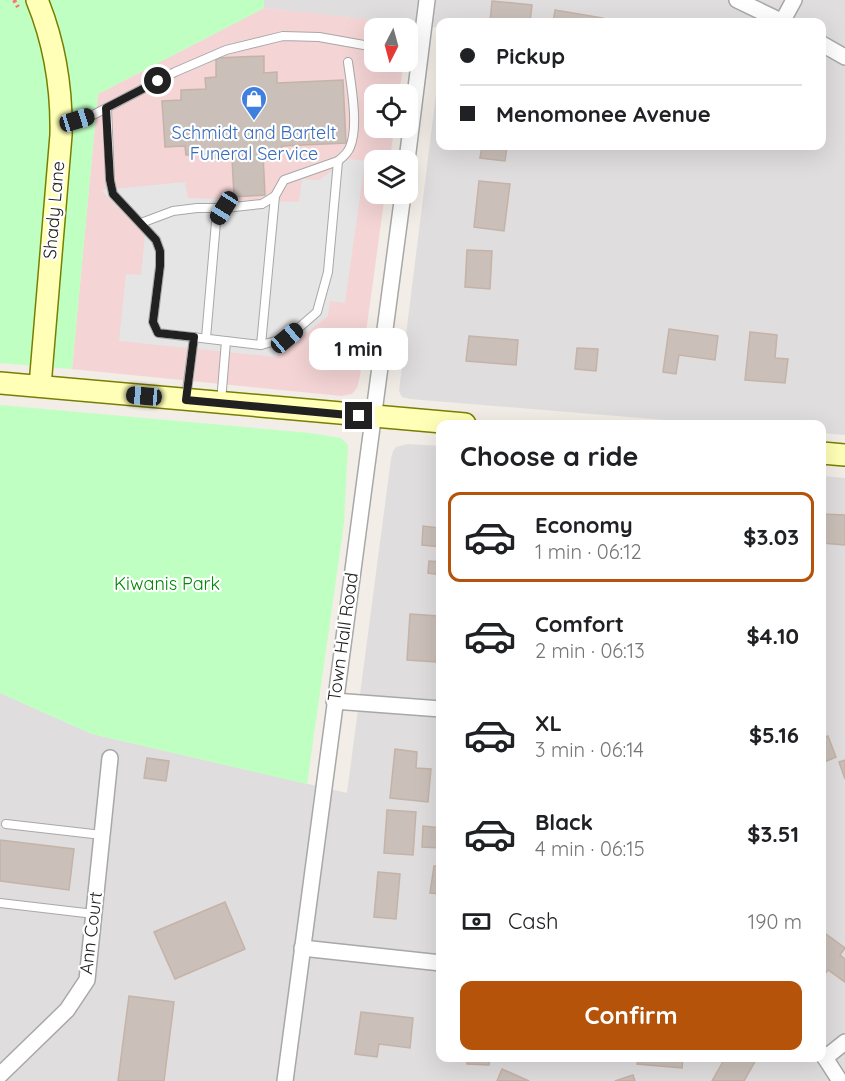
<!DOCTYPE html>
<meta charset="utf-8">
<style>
:root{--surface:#fff;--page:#f2f2f2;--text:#202124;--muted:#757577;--line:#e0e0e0;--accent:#b45309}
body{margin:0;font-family:Quicksand,sans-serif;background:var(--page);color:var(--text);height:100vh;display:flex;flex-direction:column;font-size:22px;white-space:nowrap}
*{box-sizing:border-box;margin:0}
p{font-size:20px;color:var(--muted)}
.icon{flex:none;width:33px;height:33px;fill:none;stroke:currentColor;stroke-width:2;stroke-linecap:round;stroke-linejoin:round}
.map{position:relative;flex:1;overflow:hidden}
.sheet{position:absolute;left:436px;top:420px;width:390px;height:642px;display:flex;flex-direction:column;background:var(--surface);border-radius:12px;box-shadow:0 6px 24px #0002}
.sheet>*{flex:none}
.hud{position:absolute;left:436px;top:18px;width:390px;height:132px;border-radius:12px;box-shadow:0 6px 24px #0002;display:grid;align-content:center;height:132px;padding:0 24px;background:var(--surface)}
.needle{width:39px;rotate:186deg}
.buttons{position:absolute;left:364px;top:18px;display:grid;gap:12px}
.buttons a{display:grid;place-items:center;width:54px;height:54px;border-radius:12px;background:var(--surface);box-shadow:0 6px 24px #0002;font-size:30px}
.end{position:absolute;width:27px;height:27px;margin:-14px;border:8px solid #212121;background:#fff;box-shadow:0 0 0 3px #fff}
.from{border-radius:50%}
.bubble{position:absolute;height:42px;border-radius:12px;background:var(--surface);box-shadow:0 6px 24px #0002;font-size:20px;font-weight:700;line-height:42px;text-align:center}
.car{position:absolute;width:18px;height:36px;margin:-18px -9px;border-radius:8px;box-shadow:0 0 4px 2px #0007;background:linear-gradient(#222 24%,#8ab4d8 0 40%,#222 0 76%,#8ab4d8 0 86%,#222 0)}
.hud b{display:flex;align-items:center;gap:21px;height:57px;font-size:22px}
.hud b+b{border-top:2px solid var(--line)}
.hud i{width:15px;height:15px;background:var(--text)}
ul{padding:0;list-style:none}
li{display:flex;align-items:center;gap:18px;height:90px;margin:0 12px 9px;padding:0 12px;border:3px solid transparent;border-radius:12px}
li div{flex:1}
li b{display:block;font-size:22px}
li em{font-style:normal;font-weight:700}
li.on{border-color:var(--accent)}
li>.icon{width:54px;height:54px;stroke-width:1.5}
h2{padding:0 24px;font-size:27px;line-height:72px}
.pay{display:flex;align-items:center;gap:15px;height:66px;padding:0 24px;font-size:22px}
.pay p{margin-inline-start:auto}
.button{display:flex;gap:12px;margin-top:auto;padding:12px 24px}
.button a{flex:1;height:69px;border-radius:12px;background:var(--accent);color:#fff;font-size:24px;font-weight:700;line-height:69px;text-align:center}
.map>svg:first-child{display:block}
</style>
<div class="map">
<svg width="845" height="1081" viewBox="0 0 845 1081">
<rect width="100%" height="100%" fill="#f2ede6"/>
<g fill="#dfddde">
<polygon points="264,0 845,0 845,435 822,433 822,424 713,424 410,399 402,397 399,391 441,54 441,146 822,146 822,22 441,22 441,28 264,8"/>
<polygon points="408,444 441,446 441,1058 822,1058 822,476 845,478 845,1081 0,1081 0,693 92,734 347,793 391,459 393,451 396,447"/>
</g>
<polygon fill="#f4d4d5" points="264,8 409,24 408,29 375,28 375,62 404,62 399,94 375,94 375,128 394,128 390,160 375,160 375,194 385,194 360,376 357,388 352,394 342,396 72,369 98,94"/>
<g fill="#c0ffc2">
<polygon points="0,0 264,0 264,8 98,94 72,369 0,363"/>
<polygon points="0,405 310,433 341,438 348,445 344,523 307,784 92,734 0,693"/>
</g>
<polygon fill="#e5e5e5" points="349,159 365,161 345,303 330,301 328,316 276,357 119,341 126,274 141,275 145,235 101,190 185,182 188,198 299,202 302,179 319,180"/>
<g fill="#cabfb9" stroke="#c5b3a7" stroke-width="1.5">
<polygon points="492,1 532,5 530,22 490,22"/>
<polygon points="555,10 603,18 602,22 553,22"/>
<polygon points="264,56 264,73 277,72 277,83 343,80 346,143 282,146 282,153 263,154 265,195 234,197 232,157 210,158 210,154 186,155 185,146 165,147 162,101 181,100 181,90 206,89 205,78 216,77 216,58"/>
<polygon points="482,146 507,146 505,161 480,158"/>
<polygon points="479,181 510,184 504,231 474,227"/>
<polygon points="467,250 492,251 490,289 465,287"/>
<polygon points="669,329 718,336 715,360 679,355 676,374 663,372"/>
<polygon points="750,332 777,335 775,358 788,359 785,383 745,380"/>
<polygon points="469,336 518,340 516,365 466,361"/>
<polygon points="577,348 598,349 596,371 575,369"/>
<polygon points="441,504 441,547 422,545 423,526 439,528"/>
<polygon points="822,514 845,515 845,545 822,543"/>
<polygon points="429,561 441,562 441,575 428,573"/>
<polygon points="410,614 439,616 436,662 407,660"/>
<polygon points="828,736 836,757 822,763 822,738"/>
<polygon points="395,749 417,752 416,768 431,769 428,802 390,798"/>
<polygon points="147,758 169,761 166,781 144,778"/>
<polygon points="845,760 845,779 839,762"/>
<polygon points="387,810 416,812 413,855 384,853"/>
<polygon points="423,826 441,828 440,848 422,847"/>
<polygon points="0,840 74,849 69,890 0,881"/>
<polygon points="434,866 441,867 441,894 430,893"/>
<polygon points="378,872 400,874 396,919 374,917"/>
<polygon points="225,902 245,949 175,979 154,932"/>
<polygon points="822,931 845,948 840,955 845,959 845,982 828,970 822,978"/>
<polygon points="129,996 174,1002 164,1081 118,1081"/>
<polygon points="361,1012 413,1018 410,1048 379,1044 377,1057 355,1054"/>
<polygon points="467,1058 490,1058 489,1065 467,1064"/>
<polygon points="638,1058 683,1058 682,1068 637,1064"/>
<polygon points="725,1058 757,1058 744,1081 712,1081"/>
<polygon points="502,1069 529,1081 497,1081"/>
<polygon points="633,1075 635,1081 615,1081"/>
</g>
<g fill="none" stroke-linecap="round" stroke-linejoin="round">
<defs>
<g id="lane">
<polyline points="408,53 420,55"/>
<path d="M107 108 110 180 113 194 156 240 160 251V266L153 322 158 333 261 345 287 338 317 312 328 272 338 161C343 157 348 153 350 147 359 126 351 85 348 62"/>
<polyline points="62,124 93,115 175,72 226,50 283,36 319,37 375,47"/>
<polyline points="141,223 173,211 197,208 224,208"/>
<polyline points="206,338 216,222 224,208 262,204 275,196 284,180 338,161"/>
<polyline points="261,345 275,196"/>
<polyline points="186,398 194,337"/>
<polyline points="221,402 226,341"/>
<polyline points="6,824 102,835"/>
<polyline points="0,903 94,914"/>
</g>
<g id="street">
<polyline points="737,0 783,22"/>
<polyline points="782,22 794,0"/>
<polyline points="822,44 845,57"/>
<polyline points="407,160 427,0"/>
<polyline points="334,701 441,709"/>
<polyline points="302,948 441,963"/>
<polyline points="822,1053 840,1081"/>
<polyline points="825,1058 845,1042"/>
<polyline points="0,1075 67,1010 87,980 110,758"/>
<polyline points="285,1081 403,194"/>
</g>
<g id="secondary">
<path d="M37 0C55 44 62 87 61 135L40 386"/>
<polyline points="0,383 465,424"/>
<polyline points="822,453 845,455"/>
</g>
</defs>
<use href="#lane" stroke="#a8a8a8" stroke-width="10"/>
<use href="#street" stroke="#a8a8a8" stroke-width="18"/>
<use href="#secondary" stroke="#787f00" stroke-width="24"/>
<polyline stroke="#ff716a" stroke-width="4" stroke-dasharray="3 3" stroke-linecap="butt" points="14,0 18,7"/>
<use href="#lane" stroke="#fff" stroke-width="8"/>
<use href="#street" stroke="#fff" stroke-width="15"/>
<use href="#secondary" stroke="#ffffb7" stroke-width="21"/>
</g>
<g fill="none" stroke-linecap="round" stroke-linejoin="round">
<polyline stroke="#212121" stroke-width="8" points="158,81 106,108 110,180 113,194 156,240 160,251 160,266 153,322 158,333 194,337 186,400 359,416"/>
</g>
<defs>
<symbol id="shop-pin" viewBox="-11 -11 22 30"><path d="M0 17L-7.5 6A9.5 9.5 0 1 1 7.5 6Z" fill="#3f7fe0" stroke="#fff"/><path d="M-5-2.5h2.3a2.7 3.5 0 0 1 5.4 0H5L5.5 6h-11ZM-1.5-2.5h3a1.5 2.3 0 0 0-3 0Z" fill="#fff"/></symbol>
</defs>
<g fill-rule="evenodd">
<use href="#shop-pin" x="239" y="84" width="30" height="40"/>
</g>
<g text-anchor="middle" stroke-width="4.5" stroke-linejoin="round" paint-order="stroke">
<g font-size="18" fill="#366cbe" stroke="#fff">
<text x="254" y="139">Schmidt and Bartelt<tspan x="254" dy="21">Funeral Service</tspan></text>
</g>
<g font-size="18" fill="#212121" stroke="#fff">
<text transform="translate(54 210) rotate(-85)" y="6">Shady Lane</text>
<text transform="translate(343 637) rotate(-82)" y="6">Town Hall Road</text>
<text transform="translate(91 933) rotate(-83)" y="6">Ann Court</text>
</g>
<g font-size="18" fill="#028706" stroke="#fff">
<text x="167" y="590">Kiwanis Park</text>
</g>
</g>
</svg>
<div class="buttons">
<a><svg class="needle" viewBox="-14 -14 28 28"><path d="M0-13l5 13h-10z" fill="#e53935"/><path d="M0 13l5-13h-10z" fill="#757577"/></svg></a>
<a><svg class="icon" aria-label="locate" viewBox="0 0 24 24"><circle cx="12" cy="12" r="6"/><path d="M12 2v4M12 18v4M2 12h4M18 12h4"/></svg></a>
<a><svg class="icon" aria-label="layers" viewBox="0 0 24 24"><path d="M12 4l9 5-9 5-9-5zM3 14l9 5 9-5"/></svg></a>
</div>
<i class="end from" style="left:158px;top:81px"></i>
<i class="end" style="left:359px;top:416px"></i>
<div class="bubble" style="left:309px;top:328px;width:99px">1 min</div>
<i class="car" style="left:77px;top:120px;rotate:73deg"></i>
<i class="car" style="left:224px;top:208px;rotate:212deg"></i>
<i class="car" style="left:287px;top:338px;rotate:50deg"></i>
<i class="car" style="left:144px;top:396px;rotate:275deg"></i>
<div class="hud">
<b><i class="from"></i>Pickup</b>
<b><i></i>Menomonee Avenue</b>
</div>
<section class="sheet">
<h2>Choose a ride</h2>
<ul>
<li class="on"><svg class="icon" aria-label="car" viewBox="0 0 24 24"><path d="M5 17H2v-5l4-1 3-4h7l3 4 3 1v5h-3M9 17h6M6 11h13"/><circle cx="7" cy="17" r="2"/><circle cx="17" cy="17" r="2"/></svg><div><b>Economy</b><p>1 min · 06:12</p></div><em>$3.03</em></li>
<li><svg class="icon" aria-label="car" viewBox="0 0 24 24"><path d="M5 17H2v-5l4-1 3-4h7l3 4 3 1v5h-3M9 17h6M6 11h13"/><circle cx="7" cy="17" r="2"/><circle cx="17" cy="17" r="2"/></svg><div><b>Comfort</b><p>2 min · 06:13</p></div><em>$4.10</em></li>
<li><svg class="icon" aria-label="car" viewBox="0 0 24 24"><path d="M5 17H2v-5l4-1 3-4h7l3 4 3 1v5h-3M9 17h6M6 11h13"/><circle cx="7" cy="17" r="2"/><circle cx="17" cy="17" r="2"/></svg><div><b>XL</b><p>3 min · 06:14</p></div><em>$5.16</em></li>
<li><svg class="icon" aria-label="car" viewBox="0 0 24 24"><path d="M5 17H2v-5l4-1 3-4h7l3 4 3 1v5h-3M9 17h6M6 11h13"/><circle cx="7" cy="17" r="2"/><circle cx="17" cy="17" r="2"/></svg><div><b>Black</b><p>4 min · 06:15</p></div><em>$3.51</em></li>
</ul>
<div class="pay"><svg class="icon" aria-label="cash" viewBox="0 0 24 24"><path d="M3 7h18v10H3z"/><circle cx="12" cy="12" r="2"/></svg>Cash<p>190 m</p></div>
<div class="button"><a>Confirm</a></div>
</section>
</div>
